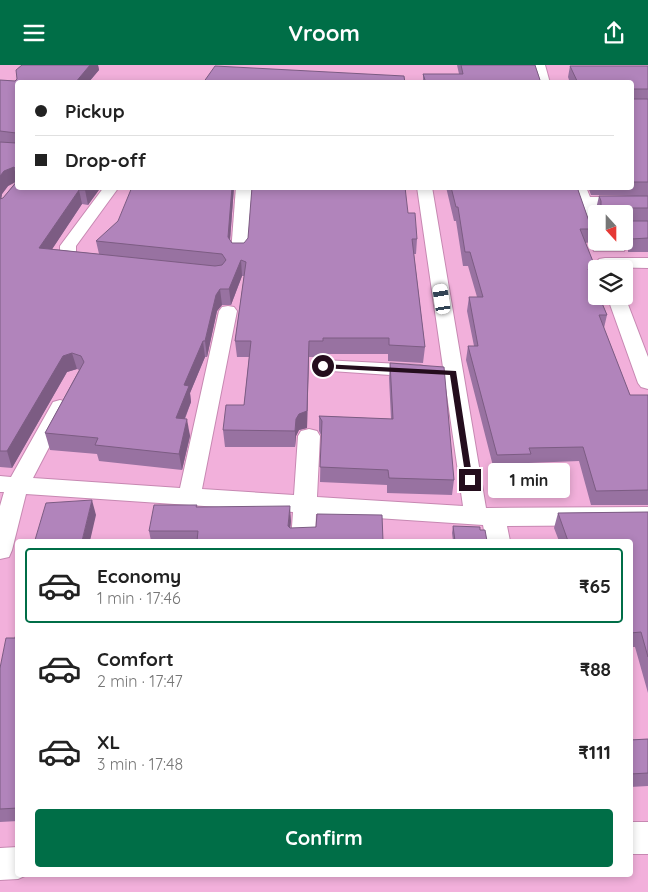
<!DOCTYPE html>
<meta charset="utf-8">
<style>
:root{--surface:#fff;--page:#f6f6f6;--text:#222;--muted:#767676;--line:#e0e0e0;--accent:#006e47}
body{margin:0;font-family:Quicksand,sans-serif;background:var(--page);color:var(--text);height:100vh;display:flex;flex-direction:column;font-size:19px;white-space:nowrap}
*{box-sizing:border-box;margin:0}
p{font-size:16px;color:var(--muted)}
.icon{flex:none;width:28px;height:28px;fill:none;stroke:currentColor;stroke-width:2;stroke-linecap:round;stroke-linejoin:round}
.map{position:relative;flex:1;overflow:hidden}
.details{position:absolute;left:15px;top:474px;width:618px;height:338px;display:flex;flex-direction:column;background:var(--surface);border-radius:5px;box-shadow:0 2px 8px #0003}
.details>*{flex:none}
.top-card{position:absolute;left:15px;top:15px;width:619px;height:110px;border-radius:5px;box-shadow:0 2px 8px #0003;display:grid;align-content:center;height:110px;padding:0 20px;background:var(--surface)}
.needle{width:32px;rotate:159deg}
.controls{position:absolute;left:588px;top:140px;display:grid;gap:10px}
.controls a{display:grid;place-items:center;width:45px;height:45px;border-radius:5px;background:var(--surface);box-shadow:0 2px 8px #0003;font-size:25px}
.end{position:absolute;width:22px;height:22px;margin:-11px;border:6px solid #240d1d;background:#fff;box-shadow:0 0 0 2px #fff}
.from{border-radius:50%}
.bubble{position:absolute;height:35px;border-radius:5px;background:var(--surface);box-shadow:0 2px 8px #0003;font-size:16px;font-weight:700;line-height:35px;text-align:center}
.car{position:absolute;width:15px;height:30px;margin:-15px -8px;border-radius:6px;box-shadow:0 0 4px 1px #0007;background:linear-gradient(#fff 24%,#345 0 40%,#fff 0 76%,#345 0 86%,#fff 0)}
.top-card b{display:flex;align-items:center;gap:18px;height:48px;font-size:19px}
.top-card b+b{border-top:1px solid var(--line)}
.top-card i{width:12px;height:12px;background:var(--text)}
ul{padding:9px 0 0;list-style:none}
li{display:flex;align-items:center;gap:15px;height:75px;margin:0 10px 8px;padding:0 10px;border:2px solid transparent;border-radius:5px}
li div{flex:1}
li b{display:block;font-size:19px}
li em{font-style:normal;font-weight:700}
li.selected{border-color:var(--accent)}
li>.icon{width:45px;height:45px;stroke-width:1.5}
.button{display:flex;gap:10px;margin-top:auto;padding:10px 20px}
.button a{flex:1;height:58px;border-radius:5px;background:var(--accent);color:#fff;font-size:20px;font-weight:700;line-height:58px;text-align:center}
header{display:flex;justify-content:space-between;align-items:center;height:65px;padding:0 20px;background:var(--accent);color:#fff;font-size:22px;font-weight:700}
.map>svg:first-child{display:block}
</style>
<header><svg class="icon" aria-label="menu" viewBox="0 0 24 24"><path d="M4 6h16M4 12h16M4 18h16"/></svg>Vroom<svg class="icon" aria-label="share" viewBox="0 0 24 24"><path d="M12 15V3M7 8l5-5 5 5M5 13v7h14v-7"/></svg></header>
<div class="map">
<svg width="648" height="827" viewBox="0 0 648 827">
<rect width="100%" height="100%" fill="#f2b0db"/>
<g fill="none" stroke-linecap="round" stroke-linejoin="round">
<defs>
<g id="street">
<polygon points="533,0 545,0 550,18 538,18"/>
<polygon points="104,122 119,122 76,181 76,188 79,191 99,194 102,198 99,202 93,203 68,200 60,189 60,181"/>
<polygon points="236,122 252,122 247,188 245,192 233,192 231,188"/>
<polygon points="417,122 432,122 486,443 648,442 648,460 507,461 510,476 486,476 483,460 316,449 315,476 291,476 293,447 26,429 12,485 9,492 0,494 0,441 4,427 0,427 0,411 11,412 53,337 60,335 67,337 70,342 33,413 180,423 219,246 222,242 228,241 234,242 237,246 202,424 294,430 298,371 301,366 309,364 317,366 320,371 317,432 463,441"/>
<polygon points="574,122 586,122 590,132 648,132 648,142 593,142 596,149 596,176 599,176 590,175 572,125"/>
<polygon points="600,177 624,178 626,182 624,186 594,186 592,182 594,178"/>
<polygon points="605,193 648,193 648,203 599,202 596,198 599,194"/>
<polygon points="624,229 648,292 648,324 641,322 638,318 607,231 624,231"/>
<polygon points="323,295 420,300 427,302 430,306 427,310 420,312 316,305 313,301 316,297"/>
<rect x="630" y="757" width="18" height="32"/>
<polygon points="18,782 18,809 29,809 18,814 0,815 0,783"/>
</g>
</defs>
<use href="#street" stroke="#c788b2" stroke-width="2"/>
<use href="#street" fill="#fff" fill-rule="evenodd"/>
</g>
<g fill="#9872a1" fill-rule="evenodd">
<path d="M22 0H98L99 5 88 18H18V122H101L88 140 82 139 52 184 99 189 96 176 234 122 230 176 232 178H244L408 148 417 174 416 189H414L425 282 423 298 388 296V289H323V292H309L307 363 299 365 296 371 295 382H225L223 365 244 340 249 292H237L235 276 244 211H242L231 240H222L217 246 207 292H205L190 328 191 337 185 354 190 371 182 405 99 396 97 389 50 385 45 368 79 305 77 304 67 307 12 403 0 402V15L15 16 17 14ZM16 117 3 133 1 134 2 129 8 121Z"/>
<polygon points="457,0 535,0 541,18 423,18 423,9 459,9"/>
<polygon points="570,1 648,1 648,187 628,187 628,181 624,176 624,149 598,149 596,144 599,131 635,131 591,130 588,122 631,122 631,18 570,18 568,12"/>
<polygon points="446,122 577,122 591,162 596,164 592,177 585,178 596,204 593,216 607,250 604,263 630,330 648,330 648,440 591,440 579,396 529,398 527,404 494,405 466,295 468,281 474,281 467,246 469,232 477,232 468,201 463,201 456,156 454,156"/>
<polygon points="390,298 454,415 452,430 387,428 387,420 320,417 321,370 319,366 319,351 391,354 389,313"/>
<polygon points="197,442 291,456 290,463 383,476 151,476 149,466"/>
<polygon points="648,447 648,628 635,582 630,582 630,476 559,476 554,463 558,448"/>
<polygon points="453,461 480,465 487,476 453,476 452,468"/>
<polygon points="18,561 18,756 0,757 0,603 15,573"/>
<polygon points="648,674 648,721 630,722 630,675"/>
</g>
<g fill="#7c5c83">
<polygon points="90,0 98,0 99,5 88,18 75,18"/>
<polygon points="14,102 17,116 8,121 2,129 0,142 0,111 4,106"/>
<polygon points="87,122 101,122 88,140 85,125"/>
<polygon points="232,122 234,122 229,188 228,172"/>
<polygon points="79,125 82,139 43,198 39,183"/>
<polygon points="241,195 242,211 231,240 229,224"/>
<polygon points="220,224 222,240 217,246 207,292 205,276 216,230"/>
<polygon points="203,276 205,292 190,328 191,337 178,370 176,353 184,320"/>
<polygon points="309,276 307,363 299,365 296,371 295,382 295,366 296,354"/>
<polygon points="72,288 77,304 67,307 12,403 7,386 63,291"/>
<polygon points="187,354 190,371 182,405 179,389"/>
<polygon points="92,435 96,450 90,476 82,476"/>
<polygon points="290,441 291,456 289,476 288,461"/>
</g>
<g fill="#b184bb" stroke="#7c5c83">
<polygon points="22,0 90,0 75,18 18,18 18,86 15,89 18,89 18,106 16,105 14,102 4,106 0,111 0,77 16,78 16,68 0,66 0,15 15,16 17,14 16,5"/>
<polygon points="461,0 535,0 541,18 426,18 423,9 463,9"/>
<polygon points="215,1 404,11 405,18 203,18"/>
<polygon points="570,1 648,1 648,24 633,24 633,34 648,34 648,117 631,117 631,18 578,18"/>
<polygon points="18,115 18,122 87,122 85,125 79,125 39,183 215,201 222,200 226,195 222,189 96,176 118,156 132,122 232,122 228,172 232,178 244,178 248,173 252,122 405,122 408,148 415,148 417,174 412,174 425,282 389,280 389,273 323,273 323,276 309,276 307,346 299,349 296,354 295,366 223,365 226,340 244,340 251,276 235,276 246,197 241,195 229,224 220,224 216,230 205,276 203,276 184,320 189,321 176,353 187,354 179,389 95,380 98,373 45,368 84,297 81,291 72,288 63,291 7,386 0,386 0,134 3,133"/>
<polygon points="451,122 577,122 591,162 596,164 580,164 596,204 588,204 596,224 596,231 599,231 607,250 599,250 630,330 648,330 648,425 596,426 583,382 529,383 531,389 497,390 468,281 478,281 469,232 483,232 470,187 465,187 458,142 456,142"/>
<polygon points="599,131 648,131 648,143 626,143 626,156 648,156 648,173 631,174 631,167 628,162 624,162 624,149 601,149 601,136"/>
<polygon points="390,298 444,302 454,415 389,413 388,405 320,402 322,356 319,351 393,354"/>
<polygon points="92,435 82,476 38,476 38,475 35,475 46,438"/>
<polygon points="154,440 197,440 196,442 290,441 288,461 290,463 316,462 317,449 382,450 383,476 197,476 198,466 149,466"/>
<polygon points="648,447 648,592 641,567 630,568 630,476 567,476 568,476 558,448"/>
<polygon points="453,461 480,462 480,465 485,465 487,476 455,476"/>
<polygon points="18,561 18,743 0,744 0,603 6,573 15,573"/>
<polygon points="648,674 648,708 630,709 630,675"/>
</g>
<polygon fill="#240d1d" points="323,299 456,306 473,417 467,417 466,415 450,310 321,303 321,300"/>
</svg>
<div class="controls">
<a><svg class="needle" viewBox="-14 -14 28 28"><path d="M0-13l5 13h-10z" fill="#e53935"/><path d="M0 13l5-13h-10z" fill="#767676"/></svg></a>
<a><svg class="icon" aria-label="layers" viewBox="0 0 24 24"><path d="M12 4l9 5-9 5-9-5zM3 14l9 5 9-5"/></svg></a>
</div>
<i class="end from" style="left:323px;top:301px"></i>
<i class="end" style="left:470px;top:415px"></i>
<div class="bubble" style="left:488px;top:398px;width:82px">1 min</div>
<i class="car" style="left:442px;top:234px;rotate:351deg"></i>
<div class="top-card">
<b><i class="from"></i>Pickup</b>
<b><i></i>Drop-off</b>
</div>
<section class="details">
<ul>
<li class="selected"><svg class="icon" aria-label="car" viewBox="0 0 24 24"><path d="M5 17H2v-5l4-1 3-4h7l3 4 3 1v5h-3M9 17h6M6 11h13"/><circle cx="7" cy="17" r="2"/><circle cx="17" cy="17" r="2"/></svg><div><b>Economy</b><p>1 min · 17:46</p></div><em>₹65</em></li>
<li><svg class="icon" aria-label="car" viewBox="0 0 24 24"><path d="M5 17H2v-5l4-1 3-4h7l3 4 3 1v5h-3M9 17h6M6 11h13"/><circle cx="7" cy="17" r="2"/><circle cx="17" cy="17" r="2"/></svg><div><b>Comfort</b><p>2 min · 17:47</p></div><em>₹88</em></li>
<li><svg class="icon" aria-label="car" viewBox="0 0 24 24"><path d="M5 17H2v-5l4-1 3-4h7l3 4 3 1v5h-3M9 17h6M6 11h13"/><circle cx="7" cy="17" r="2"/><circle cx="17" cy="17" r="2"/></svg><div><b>XL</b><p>3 min · 17:48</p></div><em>₹111</em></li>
</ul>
<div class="button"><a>Confirm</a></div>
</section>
</div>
